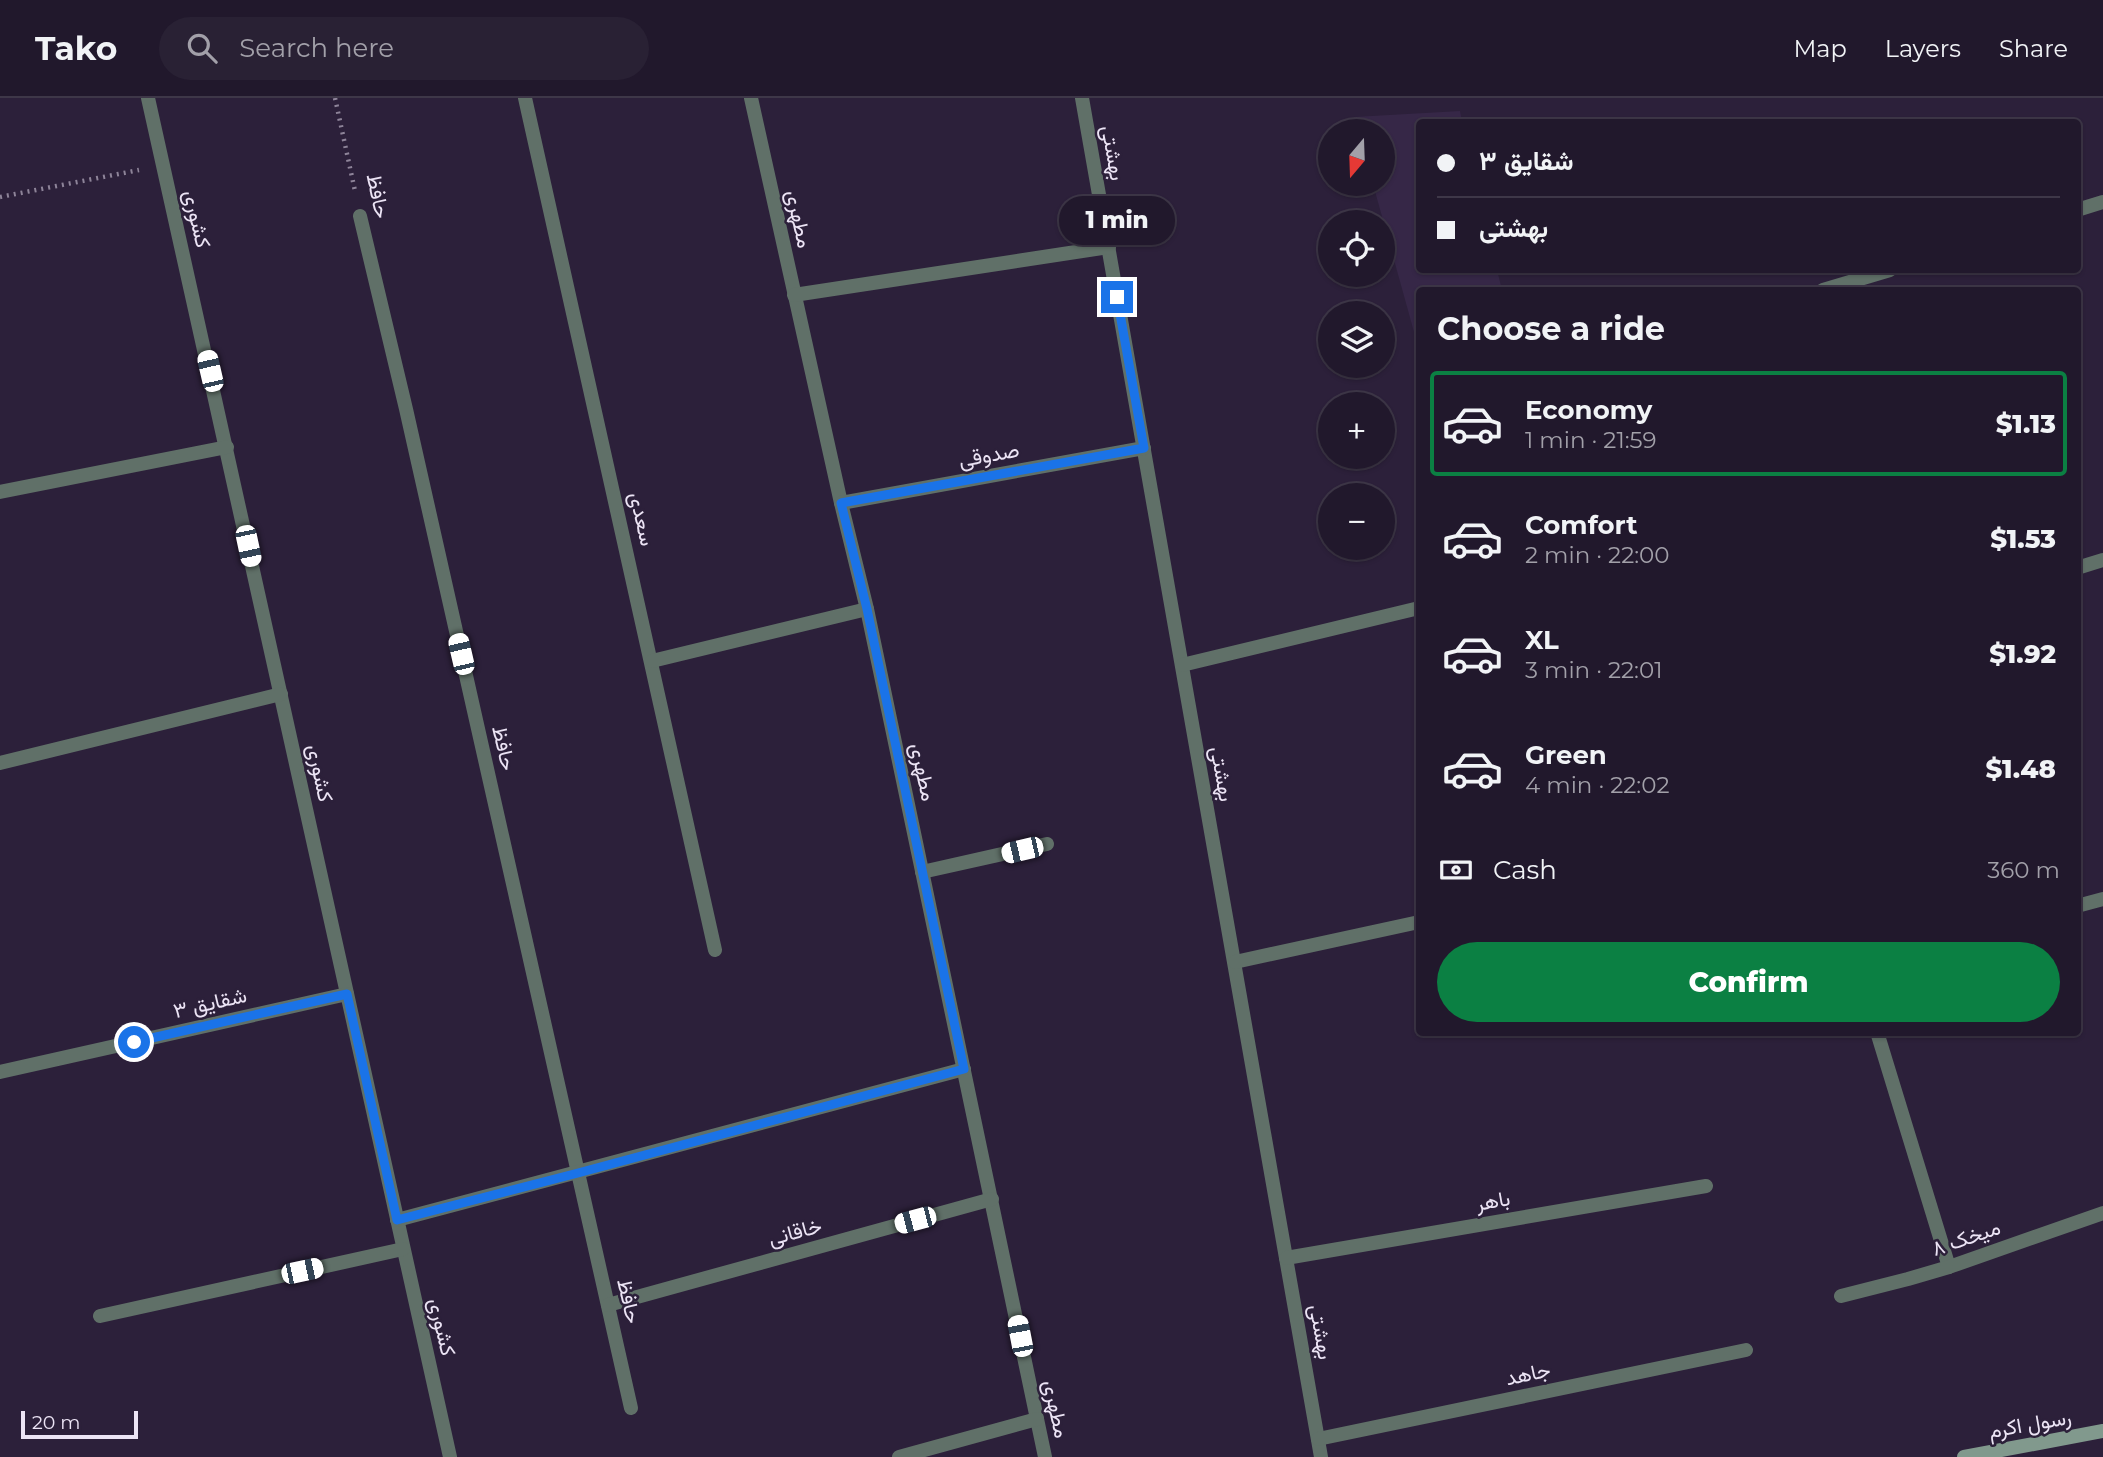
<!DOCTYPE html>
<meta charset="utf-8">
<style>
:root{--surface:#21182c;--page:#292134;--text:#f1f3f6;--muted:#a2a0a9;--line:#3e3748;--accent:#0b8043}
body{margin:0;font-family:Montserrat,Vazirmatn,sans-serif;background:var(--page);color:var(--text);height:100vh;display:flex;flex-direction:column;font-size:26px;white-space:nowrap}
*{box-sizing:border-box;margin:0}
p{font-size:23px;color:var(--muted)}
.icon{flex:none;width:38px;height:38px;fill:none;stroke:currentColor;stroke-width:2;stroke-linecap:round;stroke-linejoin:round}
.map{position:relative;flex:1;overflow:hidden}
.panel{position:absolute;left:1416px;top:189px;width:665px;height:749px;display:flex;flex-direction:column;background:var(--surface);border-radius:7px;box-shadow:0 2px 5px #0004,0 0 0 2px var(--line)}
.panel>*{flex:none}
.top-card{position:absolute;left:1416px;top:21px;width:665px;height:154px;border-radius:7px;box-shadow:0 2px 5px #0004,0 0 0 2px var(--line);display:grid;align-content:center;height:154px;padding:0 21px;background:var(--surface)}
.needle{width:46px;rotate:199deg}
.fabs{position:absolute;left:1318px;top:21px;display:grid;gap:14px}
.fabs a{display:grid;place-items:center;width:77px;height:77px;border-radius:50%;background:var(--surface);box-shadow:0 2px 5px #0004,0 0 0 2px var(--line);font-size:35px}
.scale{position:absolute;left:21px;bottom:18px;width:117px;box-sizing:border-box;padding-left:7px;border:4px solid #ece4f5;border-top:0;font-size:19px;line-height:24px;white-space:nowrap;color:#ece4f5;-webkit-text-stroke:5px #2c203a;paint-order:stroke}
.end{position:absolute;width:32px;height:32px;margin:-16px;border:9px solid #1a73e8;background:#fff;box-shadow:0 0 0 4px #fff}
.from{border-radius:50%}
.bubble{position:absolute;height:49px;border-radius:24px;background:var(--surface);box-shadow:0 2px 5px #0004,0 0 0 2px var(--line);font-size:23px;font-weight:800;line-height:49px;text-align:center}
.car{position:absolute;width:21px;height:42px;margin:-21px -10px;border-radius:9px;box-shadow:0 0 5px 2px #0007;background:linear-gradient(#fff 24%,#345 0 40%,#fff 0 76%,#345 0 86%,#fff 0)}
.top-card b{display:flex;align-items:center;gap:24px;height:66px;font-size:26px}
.top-card b+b{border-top:2px solid var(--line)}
.top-card i{width:18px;height:18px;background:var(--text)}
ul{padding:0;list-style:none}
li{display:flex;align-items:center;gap:21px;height:105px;margin:0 14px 10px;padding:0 7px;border:4px solid transparent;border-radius:7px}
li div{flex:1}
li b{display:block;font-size:26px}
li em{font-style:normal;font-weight:800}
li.active{border-color:var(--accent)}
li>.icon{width:63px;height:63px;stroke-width:1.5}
h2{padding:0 21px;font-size:32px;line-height:84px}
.pay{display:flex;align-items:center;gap:18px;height:77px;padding:0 21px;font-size:26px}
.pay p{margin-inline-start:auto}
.primary-button{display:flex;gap:14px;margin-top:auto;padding:14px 21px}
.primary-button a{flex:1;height:80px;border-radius:42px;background:var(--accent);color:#fff;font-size:28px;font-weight:800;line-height:80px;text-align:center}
header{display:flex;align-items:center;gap:42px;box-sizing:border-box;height:98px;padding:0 35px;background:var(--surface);border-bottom:2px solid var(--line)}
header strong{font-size:33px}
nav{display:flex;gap:38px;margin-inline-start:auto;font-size:24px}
.search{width:490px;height:63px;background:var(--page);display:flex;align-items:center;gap:18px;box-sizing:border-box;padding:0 24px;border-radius:38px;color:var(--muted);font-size:26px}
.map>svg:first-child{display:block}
</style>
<header>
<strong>Tako</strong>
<div class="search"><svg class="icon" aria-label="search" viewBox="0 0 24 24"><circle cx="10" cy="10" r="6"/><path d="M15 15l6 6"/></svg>Search here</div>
<nav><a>Map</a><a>Layers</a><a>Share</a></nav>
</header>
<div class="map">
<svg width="2103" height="1359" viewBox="0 0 2103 1359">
<rect width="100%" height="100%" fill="#2c203a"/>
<polygon fill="#362747" points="1460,13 1462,24 1419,24 1419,172 1497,172 1502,192 1419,192 1419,252 1373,86 1382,86 1382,33 1358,33 1354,19"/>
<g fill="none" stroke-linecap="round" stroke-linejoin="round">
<g stroke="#8e8499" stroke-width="4.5" stroke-dasharray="2 5" stroke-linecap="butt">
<polyline points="335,0 355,93"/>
<polyline points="0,99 139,72"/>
</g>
<g stroke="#607068" stroke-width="14">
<polyline points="148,0 450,1359"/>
<polyline points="525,0 715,852"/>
<polyline points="751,0 841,405 867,511 1045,1359"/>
<polyline points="1082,0 1321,1359"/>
<polyline points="2077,112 2103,104"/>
<polyline points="360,118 406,311 631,1310"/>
<polyline points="1823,192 1890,172"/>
<polyline points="794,197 1109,149"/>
<polyline points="0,394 227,349"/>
<polyline points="841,405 1144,350"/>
<polyline points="2077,470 2103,462"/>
<polyline points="652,563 867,511"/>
<polyline points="1182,567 1419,510"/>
<polyline points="0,665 281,596"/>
<polyline points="922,774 1047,746"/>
<polyline points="2077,808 2103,801"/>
<polyline points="1235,864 1419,824"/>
<polyline points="1877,934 1949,1169"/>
<polyline points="0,974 347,896"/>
<polyline points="397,1122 964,971"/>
<polyline points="1286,1160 1706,1088"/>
<polyline points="1841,1198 1908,1181 1949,1169 2103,1115"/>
<polyline points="608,1207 992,1101"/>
<polyline points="100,1218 403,1151"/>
<polyline points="1318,1341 1746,1252"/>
<polyline points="899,1359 1037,1321"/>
</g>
<polyline stroke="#81998d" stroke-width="14" points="1964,1359 2103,1333"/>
</g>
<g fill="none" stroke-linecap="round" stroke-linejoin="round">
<polyline stroke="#1a73e8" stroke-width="9" points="134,944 347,896 397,1122 578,1075 964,971 867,511 841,405 1144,350 1117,199"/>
</g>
<g text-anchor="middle" stroke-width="5" stroke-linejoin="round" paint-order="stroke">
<g font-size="21" fill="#ece4f5" stroke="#2c203a">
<text transform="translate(1113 55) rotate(80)" y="7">بهشتی</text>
<text transform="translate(378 98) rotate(78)" y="7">حافظ</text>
<text transform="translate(197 121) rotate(77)" y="7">کشوری</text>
<text transform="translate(799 121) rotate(78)" y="7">مطهری</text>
<text transform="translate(989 357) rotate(-10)" y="7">صدوقی</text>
<text transform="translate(642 421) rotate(77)" y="7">سعدی</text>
<text transform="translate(504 650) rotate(77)" y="7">حافظ</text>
<text transform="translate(923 674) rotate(78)" y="7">مطهری</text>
<text transform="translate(320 675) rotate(78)" y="7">کشوری</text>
<text transform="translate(1222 676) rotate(80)" y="7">بهشتی</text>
<text transform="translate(210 905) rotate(-13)" y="7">شقایق ۳</text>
<text transform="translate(1493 1103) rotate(-10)" y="7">باهر</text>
<text transform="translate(795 1134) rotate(-15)" y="7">خاقانی</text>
<text transform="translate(1966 1140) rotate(-19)" y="7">میخک ۸</text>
<text transform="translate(629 1203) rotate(77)" y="7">حافظ</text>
<text transform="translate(442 1229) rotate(77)" y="7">کشوری</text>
<text transform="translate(1321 1234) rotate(80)" y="7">بهشتی</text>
<text transform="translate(1528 1276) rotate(-12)" y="7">جاهد</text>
<text transform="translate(1056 1311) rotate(78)" y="7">مطهری</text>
<text transform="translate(2030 1326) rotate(-10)" y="7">رسول اکرم</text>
</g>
</g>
</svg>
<div class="fabs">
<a><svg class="needle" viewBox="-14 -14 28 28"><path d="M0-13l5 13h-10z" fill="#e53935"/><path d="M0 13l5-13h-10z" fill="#a2a0a9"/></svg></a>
<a><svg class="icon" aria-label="locate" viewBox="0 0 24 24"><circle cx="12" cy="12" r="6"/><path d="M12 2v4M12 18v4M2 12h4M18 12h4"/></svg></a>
<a><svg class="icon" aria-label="layers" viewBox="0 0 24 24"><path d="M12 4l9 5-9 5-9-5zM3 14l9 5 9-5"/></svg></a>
<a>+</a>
<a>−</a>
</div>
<div class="scale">20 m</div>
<i class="end from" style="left:134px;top:944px"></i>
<i class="end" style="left:1117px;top:199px"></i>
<div class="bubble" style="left:1059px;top:98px;width:116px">1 min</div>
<i class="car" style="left:210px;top:273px;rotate:347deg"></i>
<i class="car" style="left:248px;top:448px;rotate:168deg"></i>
<i class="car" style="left:461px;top:556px;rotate:347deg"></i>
<i class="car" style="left:1022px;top:752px;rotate:257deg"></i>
<i class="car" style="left:915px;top:1122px;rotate:255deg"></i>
<i class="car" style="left:302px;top:1173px;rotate:78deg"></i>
<i class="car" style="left:1020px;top:1238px;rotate:349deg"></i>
<div class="top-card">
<b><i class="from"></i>شقایق ۳</b>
<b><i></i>بهشتی</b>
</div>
<section class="panel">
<h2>Choose a ride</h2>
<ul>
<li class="active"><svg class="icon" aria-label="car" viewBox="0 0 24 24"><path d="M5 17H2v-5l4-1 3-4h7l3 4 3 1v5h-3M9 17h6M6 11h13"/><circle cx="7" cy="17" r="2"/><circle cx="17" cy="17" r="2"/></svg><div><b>Economy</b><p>1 min · 21:59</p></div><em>$1.13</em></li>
<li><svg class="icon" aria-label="car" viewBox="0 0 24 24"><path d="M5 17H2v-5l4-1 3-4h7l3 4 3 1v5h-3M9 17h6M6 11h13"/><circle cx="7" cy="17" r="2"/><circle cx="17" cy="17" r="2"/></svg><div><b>Comfort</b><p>2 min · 22:00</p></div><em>$1.53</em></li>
<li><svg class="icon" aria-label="car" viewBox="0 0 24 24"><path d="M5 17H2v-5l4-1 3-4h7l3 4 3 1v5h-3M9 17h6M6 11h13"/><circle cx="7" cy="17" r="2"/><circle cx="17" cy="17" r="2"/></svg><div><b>XL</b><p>3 min · 22:01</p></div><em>$1.92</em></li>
<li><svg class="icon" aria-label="car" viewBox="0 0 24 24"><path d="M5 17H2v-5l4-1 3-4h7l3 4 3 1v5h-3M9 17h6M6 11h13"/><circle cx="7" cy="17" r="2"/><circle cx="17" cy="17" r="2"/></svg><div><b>Green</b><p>4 min · 22:02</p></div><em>$1.48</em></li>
</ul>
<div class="pay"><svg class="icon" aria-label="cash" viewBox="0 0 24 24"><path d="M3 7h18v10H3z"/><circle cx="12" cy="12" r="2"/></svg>Cash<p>360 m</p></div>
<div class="primary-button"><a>Confirm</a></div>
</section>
</div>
